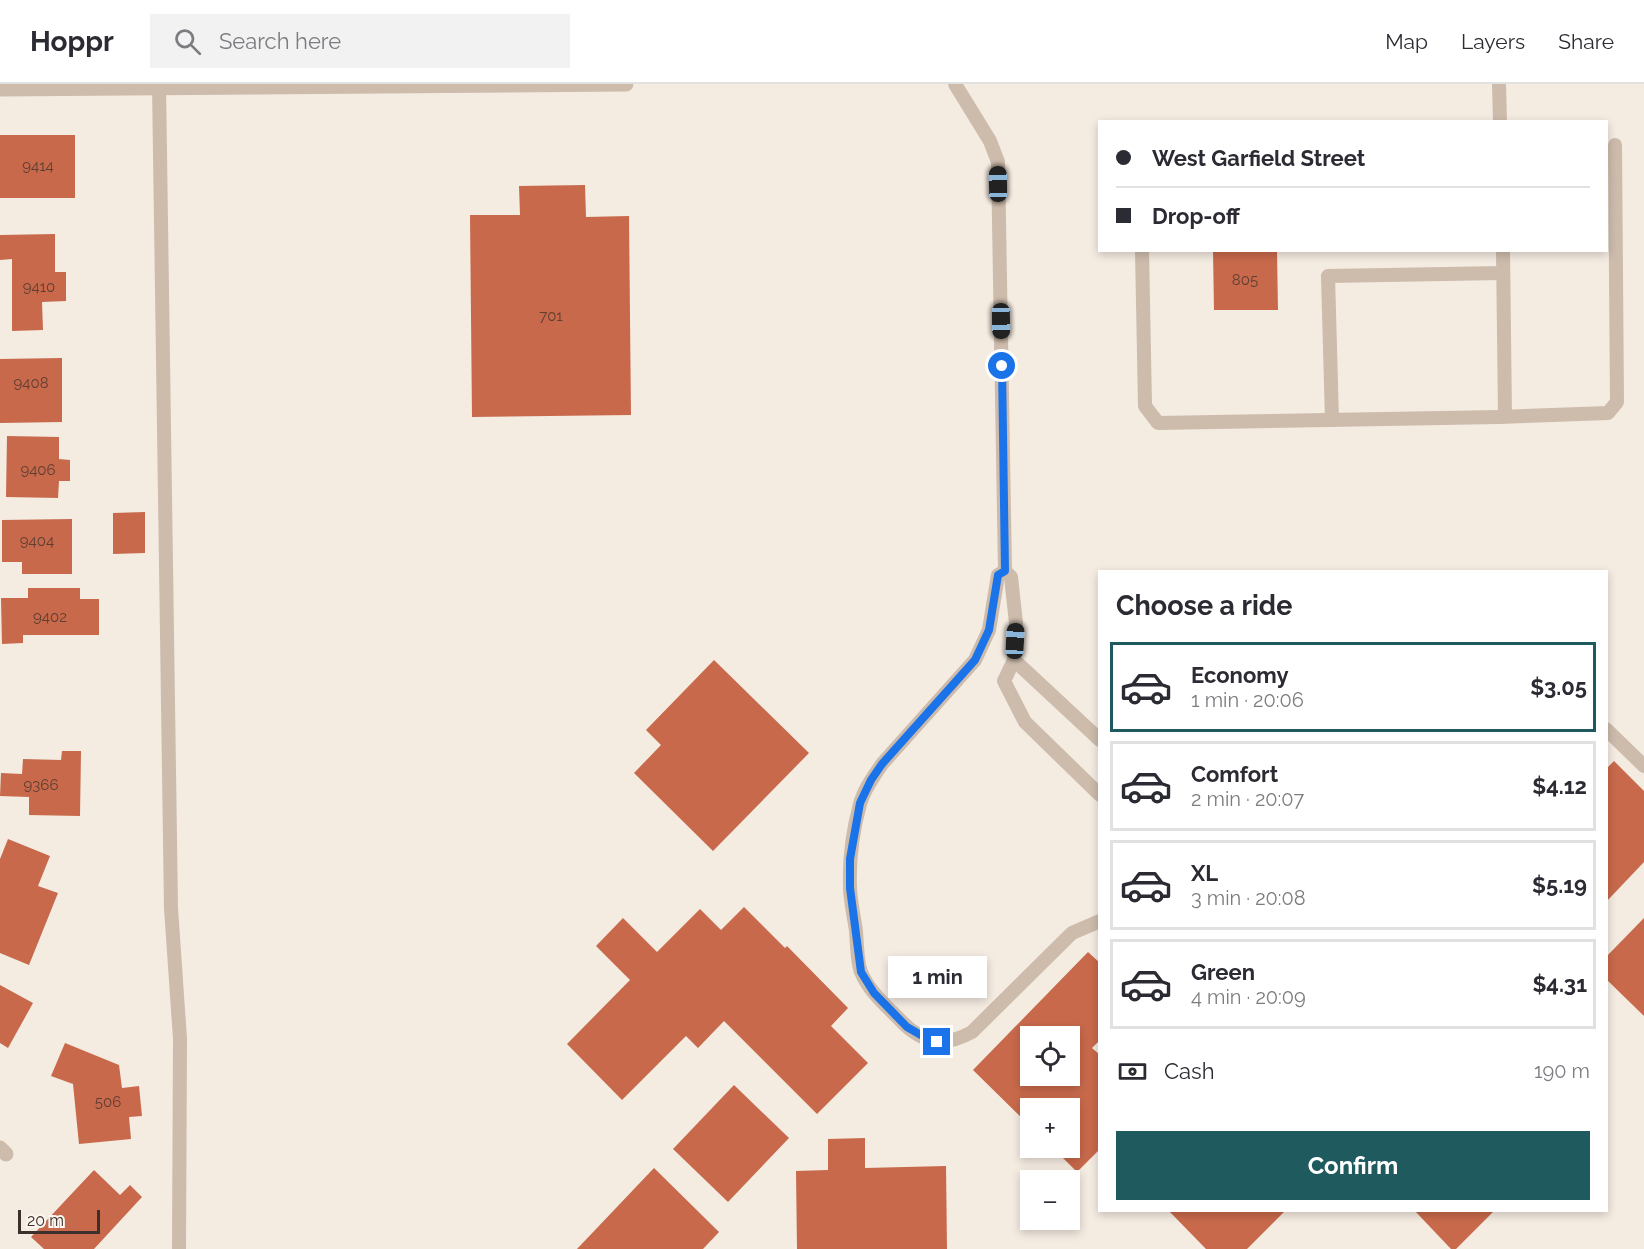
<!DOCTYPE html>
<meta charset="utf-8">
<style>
:root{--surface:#fff;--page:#f2f2f3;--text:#2b2b33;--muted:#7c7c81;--line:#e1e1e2;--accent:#1f5a5e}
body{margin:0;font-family:Raleway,sans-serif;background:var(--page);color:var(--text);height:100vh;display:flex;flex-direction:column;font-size:22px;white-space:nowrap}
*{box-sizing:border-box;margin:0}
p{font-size:20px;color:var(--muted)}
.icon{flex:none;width:33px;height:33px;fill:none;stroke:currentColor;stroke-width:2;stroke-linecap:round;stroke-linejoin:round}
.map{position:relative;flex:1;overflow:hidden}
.panel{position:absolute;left:1098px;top:486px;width:510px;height:642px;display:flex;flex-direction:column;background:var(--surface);border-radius:0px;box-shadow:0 3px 9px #0003}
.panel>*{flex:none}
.guide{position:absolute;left:1098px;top:36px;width:510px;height:132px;border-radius:0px;box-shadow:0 3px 9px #0003;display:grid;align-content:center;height:132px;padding:0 18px;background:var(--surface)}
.fabs{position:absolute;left:1020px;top:942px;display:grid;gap:12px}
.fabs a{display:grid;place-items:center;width:60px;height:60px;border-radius:0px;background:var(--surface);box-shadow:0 3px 9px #0003;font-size:30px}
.scale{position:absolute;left:18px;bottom:15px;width:82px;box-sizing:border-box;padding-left:6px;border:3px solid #3b302b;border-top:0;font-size:16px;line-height:21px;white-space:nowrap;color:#3b302b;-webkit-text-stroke:4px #fbf5ee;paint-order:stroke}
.end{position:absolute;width:27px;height:27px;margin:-14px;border:8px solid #1a73e8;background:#fff;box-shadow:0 0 0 3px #fff}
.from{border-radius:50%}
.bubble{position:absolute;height:42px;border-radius:0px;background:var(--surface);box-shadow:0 3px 9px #0003;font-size:20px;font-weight:700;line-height:42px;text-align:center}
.car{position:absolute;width:18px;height:36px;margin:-18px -9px;border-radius:8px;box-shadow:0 0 4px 2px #0007;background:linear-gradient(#222 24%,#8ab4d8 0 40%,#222 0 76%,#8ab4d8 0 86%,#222 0)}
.guide b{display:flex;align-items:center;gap:21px;height:57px;font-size:22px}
.guide b+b{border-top:2px solid var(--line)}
.guide i{width:15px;height:15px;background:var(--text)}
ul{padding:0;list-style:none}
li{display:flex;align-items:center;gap:18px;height:90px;margin:0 12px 9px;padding:0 6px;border:3px solid var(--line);border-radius:0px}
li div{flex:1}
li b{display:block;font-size:22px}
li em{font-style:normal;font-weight:700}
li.current{border-color:var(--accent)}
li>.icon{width:54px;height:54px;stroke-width:1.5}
h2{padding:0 18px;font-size:27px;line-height:72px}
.pay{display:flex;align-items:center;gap:15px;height:66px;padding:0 18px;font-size:22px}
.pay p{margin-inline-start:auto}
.action{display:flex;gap:12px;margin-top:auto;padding:12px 18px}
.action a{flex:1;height:69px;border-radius:0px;background:var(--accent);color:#fff;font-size:24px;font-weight:700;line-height:69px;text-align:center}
header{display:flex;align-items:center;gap:36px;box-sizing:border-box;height:84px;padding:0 30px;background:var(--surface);border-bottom:2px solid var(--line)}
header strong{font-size:28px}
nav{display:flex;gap:33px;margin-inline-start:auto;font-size:21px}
.search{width:420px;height:54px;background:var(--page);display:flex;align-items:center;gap:15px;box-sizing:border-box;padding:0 21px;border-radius:0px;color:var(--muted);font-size:22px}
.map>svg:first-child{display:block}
</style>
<header>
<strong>Hoppr</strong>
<div class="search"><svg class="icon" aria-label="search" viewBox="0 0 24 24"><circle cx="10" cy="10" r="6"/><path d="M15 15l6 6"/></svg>Search here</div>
<nav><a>Map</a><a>Layers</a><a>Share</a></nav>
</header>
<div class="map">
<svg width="1644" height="1165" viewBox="0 0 1644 1165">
<rect width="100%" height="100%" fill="#f4ebe1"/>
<g fill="#c8694b" fill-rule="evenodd">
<rect x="0" y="51" width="75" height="63"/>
<polygon points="585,101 586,133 629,132 631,331 472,333 470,131 520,131 519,102"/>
<polygon points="55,150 55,188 66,188 66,217 42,218 43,246 12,247 12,175 0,176 0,151"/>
<polygon points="1213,166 1277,166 1278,226 1214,226"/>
<polygon points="62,274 62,338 0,339 0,275"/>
<polygon points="7,352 59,353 59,375 70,376 70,397 59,397 58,414 6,413"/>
<polygon points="145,428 145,469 113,470 113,429"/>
<polygon points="72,435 72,490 22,490 22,478 2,478 2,436"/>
<polygon points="28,504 80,504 80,515 99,515 99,551 23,551 23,559 2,560 1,514 28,514"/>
<polygon points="714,576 809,669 713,767 634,689 661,661 646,646"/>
<polygon points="62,667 81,667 80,732 29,731 29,713 0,712 1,689 22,690 23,675 61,676"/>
<polygon points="1614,677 1644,707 1644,778 1606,818 1606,685"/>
<polygon points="8,755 50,772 38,802 58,809 29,881 0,869 0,775"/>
<polygon points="744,823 785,864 787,862 848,924 831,942 868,979 817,1030 724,937 698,964 686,952 622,1016 567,960 630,896 596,862 623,834 657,868 700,825 721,846"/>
<polygon points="1644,834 1644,932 1606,895 1606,873"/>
<path d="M1088 868 1100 879V956L1092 964 1100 971V1065L1077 1088 1053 1064H1070V1024H1030V1042L973 986ZM1030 952H1070V992H1030Z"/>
<polygon points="0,901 33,919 8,964 0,959"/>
<polygon points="65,959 119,981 122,1004 139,1002 142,1032 129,1033 131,1055 79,1060 73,1000 51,992"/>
<polygon points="734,1001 789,1054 728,1118 673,1065"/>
<polygon points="865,1054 865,1084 946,1082 947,1165 797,1165 796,1087 828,1086 828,1055"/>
<polygon points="654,1084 719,1148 703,1165 577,1165"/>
<polygon points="94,1086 120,1111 130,1101 142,1113 94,1165 44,1165 31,1153"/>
<polygon points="1168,1126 1286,1126 1247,1165 1206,1165"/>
<polygon points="1414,1126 1495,1126 1456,1165 1451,1165"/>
</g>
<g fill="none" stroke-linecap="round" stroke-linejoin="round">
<g stroke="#cdbbac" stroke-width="14">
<polyline points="159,0 171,824 180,955 179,1165"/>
<polyline points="955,0 990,57 998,78 1005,487"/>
<polyline points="1499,0 1500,38"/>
<polyline points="1142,166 1145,322 1158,339 1499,333 1608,329 1617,318 1615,61"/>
<polyline points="1503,166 1505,332"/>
<polyline points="1332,336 1328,192 1503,189"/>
<path d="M1005 487 998 491 989 546 975 576 882 680C874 692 864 705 860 720 853 746 849 775 850 802 850 817 854 832 856 847 857 859 857 878 861 888 869 908 888 923 902 938 924 960 945 963 972 948L1072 849 1100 837"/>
<polyline points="1005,487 1011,493 1016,539 1014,576 1004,597 1025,638 1100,711"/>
<polyline points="1014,576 1100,656"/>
<polyline points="1606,645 1644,682"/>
</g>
<g stroke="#cdbbac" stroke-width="15">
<polyline points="0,5 626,0"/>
<polyline points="0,1064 6,1070"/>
</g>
</g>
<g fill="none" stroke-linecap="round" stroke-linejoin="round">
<polyline stroke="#1a73e8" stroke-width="8" points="937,958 926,954 907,943 874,909 861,888 850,804 850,775 860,719 871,696 882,680 975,576 989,546 998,491 1005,487 1002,282"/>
</g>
<g text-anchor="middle" stroke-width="6" stroke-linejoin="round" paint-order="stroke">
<g font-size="15" fill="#5e3e33">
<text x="38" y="87">9414</text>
<text x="1245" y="201">805</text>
<text x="39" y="208">9410</text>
<text x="551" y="237">701</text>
<text x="31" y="304">9408</text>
<text x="38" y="391">9406</text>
<text x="37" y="462">9404</text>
<text x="50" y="538">9402</text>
<text x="41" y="706">9366</text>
<text x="108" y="1023">506</text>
</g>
</g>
</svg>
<div class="fabs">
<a><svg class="icon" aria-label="locate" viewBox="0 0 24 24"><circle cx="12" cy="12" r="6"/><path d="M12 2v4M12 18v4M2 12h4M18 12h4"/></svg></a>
<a>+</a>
<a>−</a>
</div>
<div class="scale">20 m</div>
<i class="end from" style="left:1002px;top:282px"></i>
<i class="end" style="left:937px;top:958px"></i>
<div class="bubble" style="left:888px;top:872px;width:99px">1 min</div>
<i class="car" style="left:998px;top:100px;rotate:359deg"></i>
<i class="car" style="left:1001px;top:237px;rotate:179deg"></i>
<i class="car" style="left:1015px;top:557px;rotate:3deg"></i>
<div class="guide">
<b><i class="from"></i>West Garfield Street</b>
<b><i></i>Drop-off</b>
</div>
<section class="panel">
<h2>Choose a ride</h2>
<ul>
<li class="current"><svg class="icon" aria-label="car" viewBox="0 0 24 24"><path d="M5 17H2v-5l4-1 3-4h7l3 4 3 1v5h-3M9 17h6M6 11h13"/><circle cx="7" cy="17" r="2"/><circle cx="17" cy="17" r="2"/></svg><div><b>Economy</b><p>1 min · 20:06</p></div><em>$3.05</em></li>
<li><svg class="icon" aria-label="car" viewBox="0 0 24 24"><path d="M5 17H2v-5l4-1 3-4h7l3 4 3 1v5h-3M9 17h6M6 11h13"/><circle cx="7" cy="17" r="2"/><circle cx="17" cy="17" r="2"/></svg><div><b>Comfort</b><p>2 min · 20:07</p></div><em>$4.12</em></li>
<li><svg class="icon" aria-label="car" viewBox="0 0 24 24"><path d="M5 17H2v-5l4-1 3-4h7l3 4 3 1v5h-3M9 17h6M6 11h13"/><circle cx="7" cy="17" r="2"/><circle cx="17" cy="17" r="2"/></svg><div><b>XL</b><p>3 min · 20:08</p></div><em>$5.19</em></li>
<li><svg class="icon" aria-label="car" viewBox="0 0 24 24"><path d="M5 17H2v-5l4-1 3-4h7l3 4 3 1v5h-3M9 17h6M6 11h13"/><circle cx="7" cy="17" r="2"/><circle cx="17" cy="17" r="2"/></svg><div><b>Green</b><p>4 min · 20:09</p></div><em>$4.31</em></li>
</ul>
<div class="pay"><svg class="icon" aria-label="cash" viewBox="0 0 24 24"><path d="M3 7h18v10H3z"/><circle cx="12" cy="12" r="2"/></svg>Cash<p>190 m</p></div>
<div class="action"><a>Confirm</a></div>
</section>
</div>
